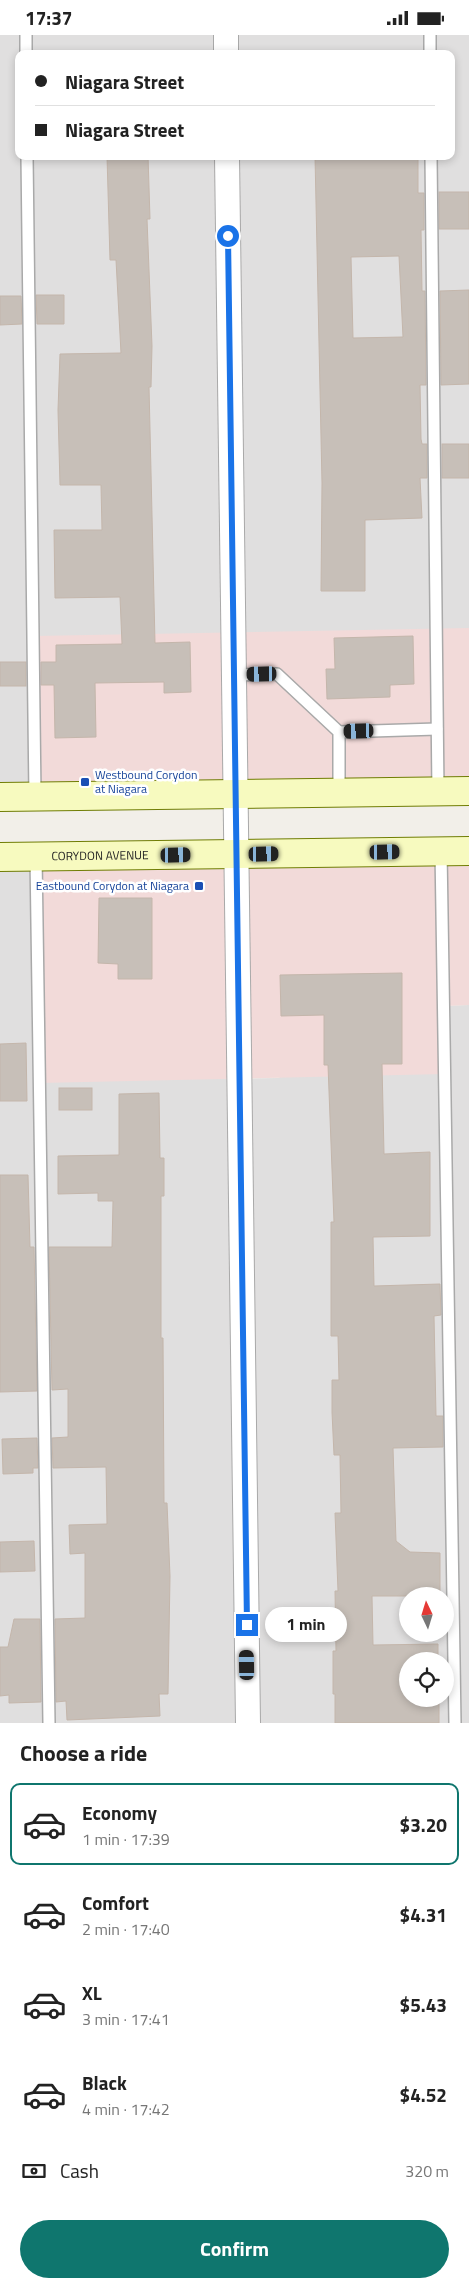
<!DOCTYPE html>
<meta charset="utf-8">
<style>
:root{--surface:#fff;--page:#f2f2f2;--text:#222;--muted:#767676;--line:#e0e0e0;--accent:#0f766e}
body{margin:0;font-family:"Titillium Web",sans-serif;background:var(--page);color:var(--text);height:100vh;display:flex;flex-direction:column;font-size:19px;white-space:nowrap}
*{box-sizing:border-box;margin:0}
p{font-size:16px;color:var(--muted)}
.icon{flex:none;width:28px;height:28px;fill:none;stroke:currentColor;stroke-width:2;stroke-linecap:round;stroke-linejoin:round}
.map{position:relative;height:1688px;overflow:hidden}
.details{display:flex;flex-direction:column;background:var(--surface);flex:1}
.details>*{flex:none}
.banner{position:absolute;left:15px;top:15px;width:440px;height:110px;border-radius:10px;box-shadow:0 2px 8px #0003;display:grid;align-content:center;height:110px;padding:0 20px;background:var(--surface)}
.needle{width:32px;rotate:356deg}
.controls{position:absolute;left:399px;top:1552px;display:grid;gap:10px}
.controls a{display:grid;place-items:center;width:55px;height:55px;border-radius:50%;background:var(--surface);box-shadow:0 2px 8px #0003;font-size:25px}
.end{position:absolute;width:22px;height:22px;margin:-11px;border:6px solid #1a73e8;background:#fff;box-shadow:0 0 0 2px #fff}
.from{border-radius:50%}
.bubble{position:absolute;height:35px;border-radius:18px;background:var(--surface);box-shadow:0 2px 8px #0003;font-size:16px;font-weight:700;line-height:35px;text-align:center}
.car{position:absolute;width:15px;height:30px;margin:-15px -8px;border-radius:6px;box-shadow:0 0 4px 1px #0007;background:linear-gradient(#222 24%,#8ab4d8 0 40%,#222 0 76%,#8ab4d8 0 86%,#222 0)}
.banner b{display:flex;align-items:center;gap:18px;height:48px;font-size:19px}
.banner b+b{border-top:1px solid var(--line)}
.banner i{width:12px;height:12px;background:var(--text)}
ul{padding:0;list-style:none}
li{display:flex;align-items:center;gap:15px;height:82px;margin:0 10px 8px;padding:0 10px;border:2px solid transparent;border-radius:10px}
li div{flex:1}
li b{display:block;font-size:19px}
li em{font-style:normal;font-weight:700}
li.on{border-color:var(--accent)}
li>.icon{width:45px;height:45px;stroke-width:1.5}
h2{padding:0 20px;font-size:22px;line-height:60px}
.pay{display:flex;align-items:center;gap:12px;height:55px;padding:0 20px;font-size:19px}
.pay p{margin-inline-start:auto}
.button{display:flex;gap:10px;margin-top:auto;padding:10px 20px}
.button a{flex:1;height:58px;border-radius:30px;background:var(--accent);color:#fff;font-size:20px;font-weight:700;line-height:58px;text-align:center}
.status{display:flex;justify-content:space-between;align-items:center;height:35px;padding:0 25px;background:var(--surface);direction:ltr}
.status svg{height:14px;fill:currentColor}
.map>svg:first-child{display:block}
</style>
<div class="status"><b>17:37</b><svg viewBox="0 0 49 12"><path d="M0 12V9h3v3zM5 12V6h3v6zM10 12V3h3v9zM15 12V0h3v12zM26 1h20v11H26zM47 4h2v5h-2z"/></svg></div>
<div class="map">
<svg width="469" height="1688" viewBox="0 0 469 1688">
<rect width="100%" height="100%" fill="#f2efe9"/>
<g fill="#e0dfdf" fill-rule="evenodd">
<path d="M0 0H469V756L0 762ZM19 19H451V121H19Z"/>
<path d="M0 822H36L239 1044 278 1043 444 971 469 970V1688H0ZM408 1561H445V1599H408ZM408 1626H445V1664H408Z"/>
</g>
<g fill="#f2dad9">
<polygon points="469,593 469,756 35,761 33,601"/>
<polygon points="469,816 469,970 444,971 445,1039 39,1048 36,822"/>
</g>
<g fill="#c7bfb8" stroke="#c4b6ab" fill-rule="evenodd">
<polygon points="107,121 148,121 150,184 147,184 152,311 151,352 149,352 155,608 190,607 191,657 164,658 164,647 95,648 96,702 55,703 54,650 41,650 41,627 56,627 56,610 122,609 120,562 55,563 54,495 102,495 101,450 60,450 58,375 60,319 121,318 116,225 110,225"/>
<path d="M315 121H418V158H424V195H421L422 256H425L426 350H420L421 404 422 409H427V443H420L422 483 365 485V556H321L322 448ZM399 221 403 302 353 303 351 222Z"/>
<rect x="439" y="157" width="30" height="37"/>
<polygon points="469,255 469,349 441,350 440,256"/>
<polygon points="36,260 64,260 64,289 37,289"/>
<polygon points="0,261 21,261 22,289 0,290"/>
<rect x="442" y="409" width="27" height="34"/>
<polygon points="413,601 414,649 390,650 390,662 327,664 326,634 335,634 334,603"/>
<rect x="0" y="627" width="26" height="24"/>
<polygon points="99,863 152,863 152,944 118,944 118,929 98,928"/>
<polygon points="402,938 402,1029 382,1029 384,1119 430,1117 430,1201 373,1202 374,1251 440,1249 441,1280 434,1281 436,1381 443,1381 443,1412 393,1413 396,1506 410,1517 440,1518 440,1561 372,1561 373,1610 438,1609 438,1626 408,1626 408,1664 439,1664 439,1688 335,1688 335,1659 333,1659 333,1616 336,1616 335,1556 338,1556 335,1478 341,1478 340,1420 334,1420 332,1377 332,1345 339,1345 338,1301 331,1301 331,1187 334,1187 328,1030 324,1030 324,980 281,981 280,940"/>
<polygon points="26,1008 27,1066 0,1066 0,1009"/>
<rect x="59" y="1053" width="33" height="22"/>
<polygon points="159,1058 160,1123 164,1123 164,1161 161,1161 161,1303 163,1303 164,1468 167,1468 170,1541 168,1659 159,1659 160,1681 67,1685 66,1666 56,1667 55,1584 85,1583 85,1518 70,1519 69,1490 107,1489 106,1432 53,1433 52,1403 68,1402 68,1354 52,1355 49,1212 112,1212 113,1166 98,1166 98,1158 58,1159 58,1121 119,1120 119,1059"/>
<polygon points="0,1140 28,1140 30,1212 34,1212 37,1356 0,1357"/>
<polygon points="37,1403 38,1433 33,1433 33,1438 3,1439 2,1404"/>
<polygon points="34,1506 35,1536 0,1537 0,1507"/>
<polygon points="14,1584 40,1584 41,1667 9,1668 9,1660 0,1661 0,1612 8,1612"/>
</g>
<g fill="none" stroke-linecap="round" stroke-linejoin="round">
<defs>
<g id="service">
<polyline points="26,0 26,19"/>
<polyline points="430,0 430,19"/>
<polyline points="27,121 35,761"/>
<polyline points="431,121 438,757"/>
<polyline points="233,640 277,639 339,697 339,758"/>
<polyline points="339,697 437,694"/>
<polyline points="441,816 455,1688"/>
<polyline points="36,822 49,1688"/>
</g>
<g id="minor">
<polyline points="226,0 226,19"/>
<polyline points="227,121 248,1688"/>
</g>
<g id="secondary">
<polyline points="0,762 469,756"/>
<path id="s1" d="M0 822 469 816"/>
</g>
</defs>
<use href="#service" stroke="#a9a9a9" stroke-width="14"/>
<use href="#minor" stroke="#a9a9a9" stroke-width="26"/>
<use href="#secondary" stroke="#707d05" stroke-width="30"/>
<use href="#service" stroke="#fff" stroke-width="11"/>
<use href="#minor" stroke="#fff" stroke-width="24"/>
<use href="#secondary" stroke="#f7fabf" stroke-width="28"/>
</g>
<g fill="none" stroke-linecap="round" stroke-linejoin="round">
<polyline stroke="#1a73e8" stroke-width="6" points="228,201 247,1590"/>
</g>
<g fill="#1a4fb4" stroke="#fff" stroke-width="2">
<rect x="80" y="742" width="10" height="10" rx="2.5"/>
<rect x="194" y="846" width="10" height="10" rx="2.5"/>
</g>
<g text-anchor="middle" stroke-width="5" stroke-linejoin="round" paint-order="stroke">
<g font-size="12" fill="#164399" stroke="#fff" text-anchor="start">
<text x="95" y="744">Westbound Corydon<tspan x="95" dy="14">at Niagara</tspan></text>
<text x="189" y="855" text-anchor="end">Eastbound Corydon at Niagara</text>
</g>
<g font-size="12" fill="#222" stroke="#fff">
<text dy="4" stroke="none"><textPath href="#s1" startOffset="100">CORYDON AVENUE</textPath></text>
</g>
</g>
</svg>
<div class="controls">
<a><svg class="needle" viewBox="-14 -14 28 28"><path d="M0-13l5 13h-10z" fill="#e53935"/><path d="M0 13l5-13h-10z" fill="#767676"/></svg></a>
<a><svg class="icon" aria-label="locate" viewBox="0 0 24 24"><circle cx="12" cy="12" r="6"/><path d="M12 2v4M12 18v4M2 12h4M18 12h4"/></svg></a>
</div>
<i class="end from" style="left:228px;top:201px"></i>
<i class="end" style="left:247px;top:1590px"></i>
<div class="bubble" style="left:265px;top:1572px;width:82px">1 min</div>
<i class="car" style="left:262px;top:639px;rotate:269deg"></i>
<i class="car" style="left:359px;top:696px;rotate:268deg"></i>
<i class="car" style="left:385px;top:817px;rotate:89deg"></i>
<i class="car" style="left:264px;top:819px;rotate:89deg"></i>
<i class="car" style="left:176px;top:820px;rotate:89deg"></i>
<i class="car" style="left:247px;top:1630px;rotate:359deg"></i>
<div class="banner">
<b><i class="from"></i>Niagara Street</b>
<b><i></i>Niagara Street</b>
</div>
</div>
<section class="details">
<h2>Choose a ride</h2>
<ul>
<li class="on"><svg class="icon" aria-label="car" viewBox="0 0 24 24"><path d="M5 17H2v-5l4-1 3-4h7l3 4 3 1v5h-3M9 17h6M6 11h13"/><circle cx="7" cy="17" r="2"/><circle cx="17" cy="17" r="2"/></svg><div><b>Economy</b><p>1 min · 17:39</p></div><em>$3.20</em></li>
<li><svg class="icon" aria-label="car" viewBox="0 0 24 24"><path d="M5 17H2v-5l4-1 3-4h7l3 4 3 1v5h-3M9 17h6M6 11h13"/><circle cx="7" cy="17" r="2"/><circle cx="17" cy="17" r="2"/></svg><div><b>Comfort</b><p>2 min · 17:40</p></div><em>$4.31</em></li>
<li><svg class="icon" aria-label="car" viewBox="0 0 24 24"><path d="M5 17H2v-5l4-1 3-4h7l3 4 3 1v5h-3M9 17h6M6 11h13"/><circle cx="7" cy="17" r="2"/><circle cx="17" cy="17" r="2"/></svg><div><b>XL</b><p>3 min · 17:41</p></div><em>$5.43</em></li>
<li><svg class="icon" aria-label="car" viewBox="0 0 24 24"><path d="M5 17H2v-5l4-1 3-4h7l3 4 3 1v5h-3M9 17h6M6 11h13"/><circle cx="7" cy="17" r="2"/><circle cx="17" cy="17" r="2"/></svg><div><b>Black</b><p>4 min · 17:42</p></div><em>$4.52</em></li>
</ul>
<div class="pay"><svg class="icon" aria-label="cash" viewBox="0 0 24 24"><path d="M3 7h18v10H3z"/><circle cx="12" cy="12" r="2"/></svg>Cash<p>320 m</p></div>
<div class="button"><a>Confirm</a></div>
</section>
